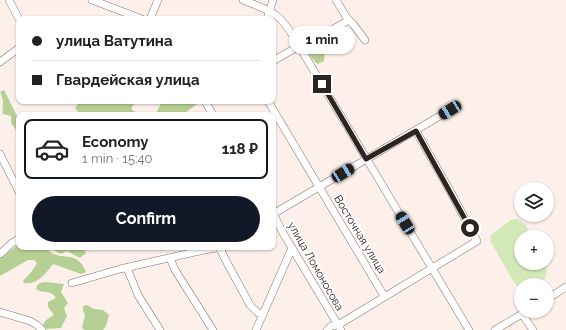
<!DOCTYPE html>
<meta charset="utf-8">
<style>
:root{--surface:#fff;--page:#f6f6f6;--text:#222;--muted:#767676;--line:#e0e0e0;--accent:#111827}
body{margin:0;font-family:Raleway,sans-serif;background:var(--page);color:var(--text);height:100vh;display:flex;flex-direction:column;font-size:15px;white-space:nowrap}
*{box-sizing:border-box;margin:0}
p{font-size:13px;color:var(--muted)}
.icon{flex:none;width:22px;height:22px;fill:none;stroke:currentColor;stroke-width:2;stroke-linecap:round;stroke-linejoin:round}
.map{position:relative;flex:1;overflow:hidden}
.sheet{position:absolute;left:16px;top:112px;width:260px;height:138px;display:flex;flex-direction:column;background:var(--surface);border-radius:8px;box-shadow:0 1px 3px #0004}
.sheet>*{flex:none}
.guide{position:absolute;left:16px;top:16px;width:260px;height:88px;border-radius:8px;box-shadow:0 1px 3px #0004;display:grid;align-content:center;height:88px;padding:0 16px;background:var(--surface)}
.buttons{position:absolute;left:514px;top:182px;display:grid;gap:8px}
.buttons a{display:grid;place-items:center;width:40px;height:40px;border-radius:50%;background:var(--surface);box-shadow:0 1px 3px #0004;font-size:20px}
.end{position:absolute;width:18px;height:18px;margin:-9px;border:5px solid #2c2420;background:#fff;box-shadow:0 0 0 2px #fff}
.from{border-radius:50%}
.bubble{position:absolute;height:28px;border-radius:14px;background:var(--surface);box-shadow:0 1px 3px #0004;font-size:13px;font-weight:700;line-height:28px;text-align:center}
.car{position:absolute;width:12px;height:24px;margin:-12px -6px;border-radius:5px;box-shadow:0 0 3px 1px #0007;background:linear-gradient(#222 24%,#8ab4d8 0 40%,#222 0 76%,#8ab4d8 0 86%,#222 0)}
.guide b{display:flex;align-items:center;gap:14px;height:38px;font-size:15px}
.guide b+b{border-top:1px solid var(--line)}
.guide i{width:10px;height:10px;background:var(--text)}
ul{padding:7px 0 0;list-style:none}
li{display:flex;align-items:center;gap:12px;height:60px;margin:0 8px 6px;padding:0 8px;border:2px solid transparent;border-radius:8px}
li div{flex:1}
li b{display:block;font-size:15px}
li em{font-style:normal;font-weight:700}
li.selected{border-color:var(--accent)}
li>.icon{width:36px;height:36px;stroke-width:1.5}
.primary-button{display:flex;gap:8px;margin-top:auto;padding:8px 16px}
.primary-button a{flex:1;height:46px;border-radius:24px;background:var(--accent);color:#fff;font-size:16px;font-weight:700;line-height:46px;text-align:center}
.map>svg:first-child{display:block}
</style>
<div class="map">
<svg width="566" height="330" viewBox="0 0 566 330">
<rect width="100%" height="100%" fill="#fdf0ea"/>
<path fill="#d3e8b7" d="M517 219 525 224 532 237H521V263H546C548 272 546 279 540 285H521V287L517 286 513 281 491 242 490 236 511 220Z"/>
<g fill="#b6cf94">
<path d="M315 43C323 49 326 50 324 61L318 64C313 61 308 54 307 48Z"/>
<path d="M4 90 19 120V134L11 123V116L3 114C2 110 3 108 3 104 3 101 2 95 0 92Z"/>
<polygon points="83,101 93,101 96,103 97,101 136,101 132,107 132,110 142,115 85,115 85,114 78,112 75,108 77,105"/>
<polygon points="163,101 201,101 200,102 182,115 156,115 159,107"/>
<path d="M19 244V247H84L86 253 80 258 67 251 61 254 51 249 49 251C57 258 68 255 76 259 81 262 84 267 86 272L81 274 53 264C45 274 38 285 24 283L23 281 32 271 37 263 34 260H28L0 276V259Z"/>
<path d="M45 282 64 284 61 292 68 303 64 308 67 316 61 328 47 329 43 326C44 320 49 318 54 315L48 307V302L56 298C51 289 43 294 36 289 37 283 40 283 45 282Z"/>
<polygon points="87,305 94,309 103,310 109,315 106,326 103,330 85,330 82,328 85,315 83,311 83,306"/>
</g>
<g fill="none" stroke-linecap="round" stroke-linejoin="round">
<defs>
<g id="minor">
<polyline points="9,0 19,19"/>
<polyline points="92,0 142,19"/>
<path d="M243 0C254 5 267 8 277 16 286 23 293 36 299 46L469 330"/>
<polyline points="336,0 347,18 353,24 365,40"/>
<polyline points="150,19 158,0"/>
<polyline points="267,19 273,0"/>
<polyline points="273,61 299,46 308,43 349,20"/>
<polyline points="0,62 19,48"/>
<polyline points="205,101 213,115"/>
<polyline points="268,101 384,296"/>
<polyline points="0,154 19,192"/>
<polyline points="273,213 283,233 341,330"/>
<polyline points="273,214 450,110"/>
<polyline points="220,248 225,259 250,305 257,312 262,315"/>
<polyline points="0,254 12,243 19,239"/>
<polyline points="170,258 175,270 213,330"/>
<polyline points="127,268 138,295 160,330"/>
<polyline points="72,283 120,269 204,250 222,247"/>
<polyline points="547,299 566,287"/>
<polyline points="0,312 30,321 37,325 42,330"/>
<polyline points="522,314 533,330"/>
<polyline points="256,330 292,248"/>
<polyline points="327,330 331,326 338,325 477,241 449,189 416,131"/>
<polyline points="495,330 527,311"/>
</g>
</defs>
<use href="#minor" stroke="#88756c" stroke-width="8"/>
<use href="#minor" stroke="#fff" stroke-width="7"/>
</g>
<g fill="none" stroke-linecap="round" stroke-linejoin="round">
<polyline stroke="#2c2420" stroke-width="5" points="322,84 366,159 416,131 470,228"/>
</g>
<g text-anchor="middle" stroke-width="4" stroke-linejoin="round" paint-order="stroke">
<g font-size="11" fill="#2c2420" stroke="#fff">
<text transform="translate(360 234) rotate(59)" y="4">Восточная улица</text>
<text transform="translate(316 266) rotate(60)" y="4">улица Ломоносова</text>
</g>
</g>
</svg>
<div class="buttons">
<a><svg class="icon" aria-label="layers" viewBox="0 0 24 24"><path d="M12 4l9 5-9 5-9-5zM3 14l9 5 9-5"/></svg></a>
<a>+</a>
<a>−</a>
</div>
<i class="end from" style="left:470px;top:228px"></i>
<i class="end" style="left:322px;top:84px"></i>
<div class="bubble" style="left:289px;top:26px;width:66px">1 min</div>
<i class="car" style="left:450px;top:110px;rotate:239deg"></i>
<i class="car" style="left:343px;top:173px;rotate:59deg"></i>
<i class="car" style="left:405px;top:223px;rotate:329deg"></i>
<div class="guide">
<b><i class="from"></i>улица Ватутина</b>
<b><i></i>Гвардейская улица</b>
</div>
<section class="sheet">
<ul>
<li class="selected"><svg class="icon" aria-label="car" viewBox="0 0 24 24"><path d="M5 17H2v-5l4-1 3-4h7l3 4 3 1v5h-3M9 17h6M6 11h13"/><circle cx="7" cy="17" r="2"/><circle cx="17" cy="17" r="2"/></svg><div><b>Economy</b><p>1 min · 15:40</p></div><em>118 ₽</em></li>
</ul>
<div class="primary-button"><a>Confirm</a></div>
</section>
</div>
